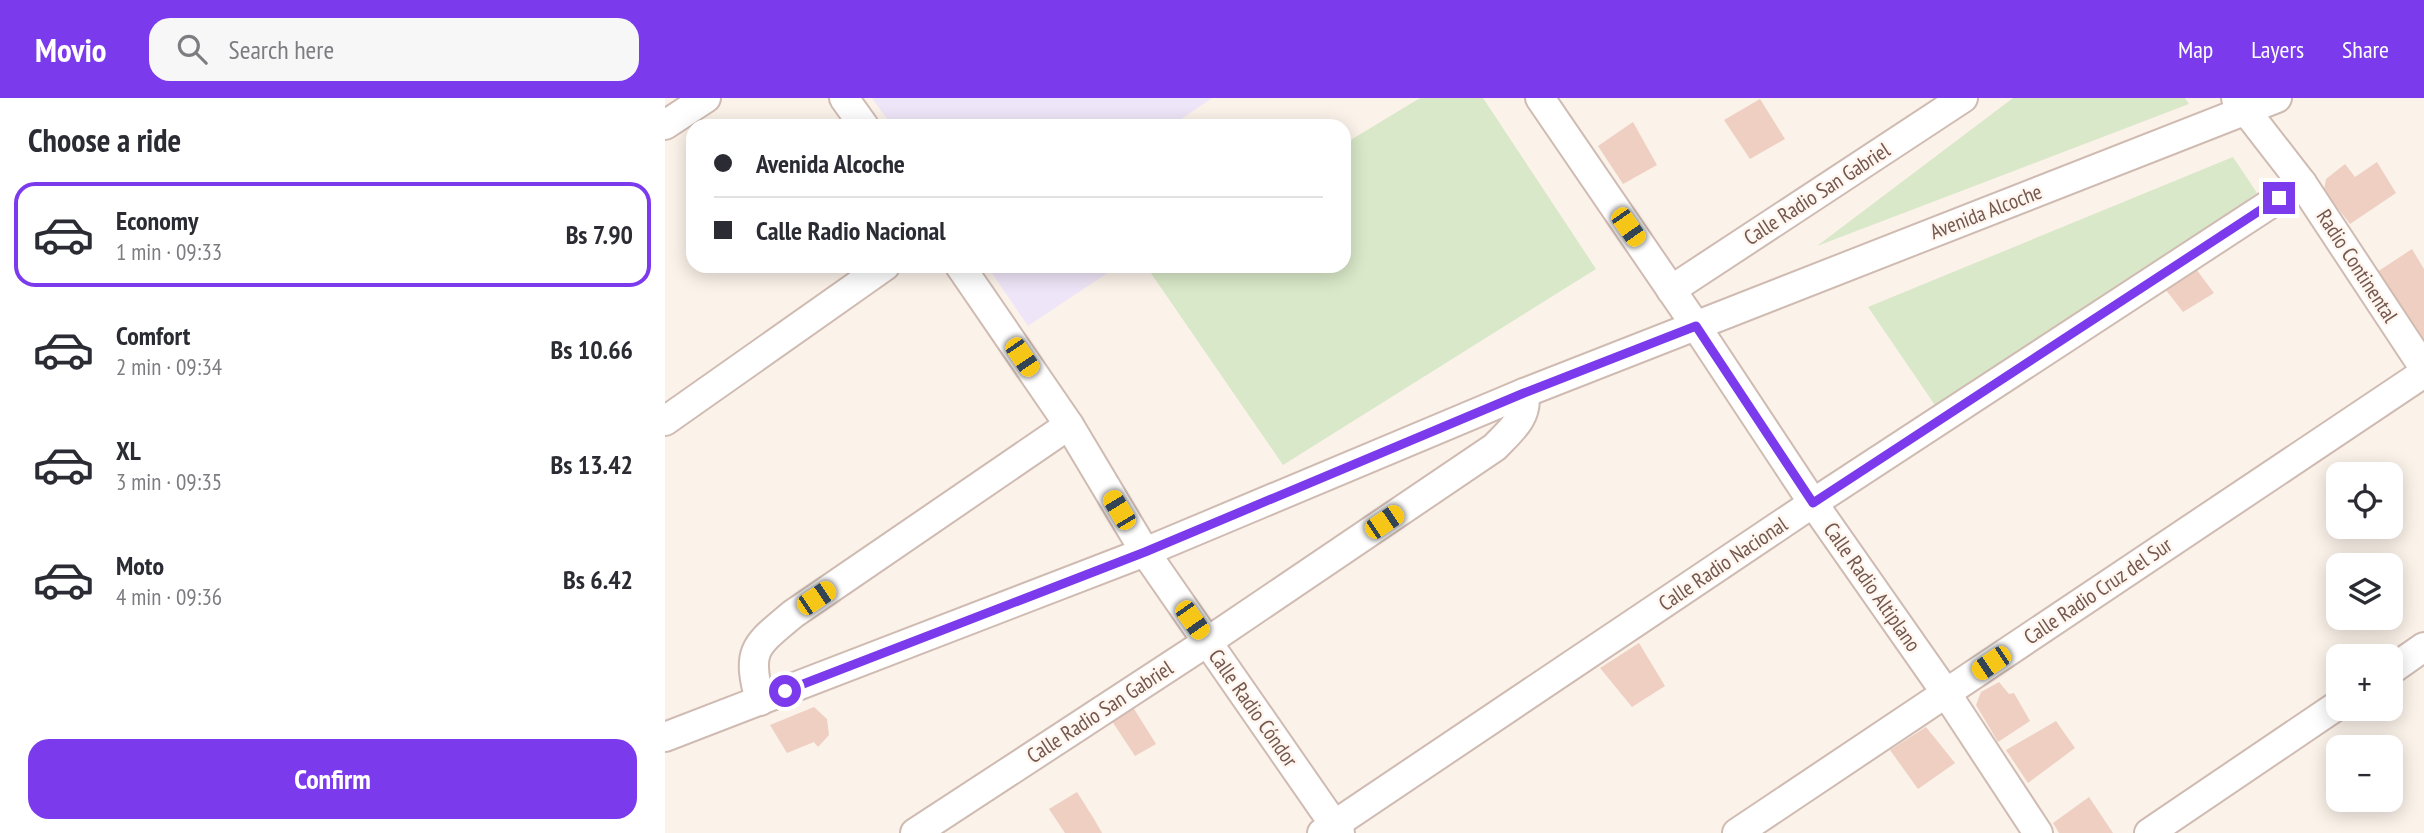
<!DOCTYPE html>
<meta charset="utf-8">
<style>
:root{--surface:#fff;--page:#f7f7f7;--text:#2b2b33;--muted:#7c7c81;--line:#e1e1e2;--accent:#7c3aed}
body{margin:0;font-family:"PT Sans Narrow",sans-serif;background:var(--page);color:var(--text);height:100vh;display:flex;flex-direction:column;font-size:26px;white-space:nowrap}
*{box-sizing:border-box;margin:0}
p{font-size:23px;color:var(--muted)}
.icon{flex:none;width:38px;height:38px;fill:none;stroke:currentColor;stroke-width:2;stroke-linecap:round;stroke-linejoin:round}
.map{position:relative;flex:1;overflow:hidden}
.side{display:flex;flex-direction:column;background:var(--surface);width:665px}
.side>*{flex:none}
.top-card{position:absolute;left:21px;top:21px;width:665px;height:154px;border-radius:21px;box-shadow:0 4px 18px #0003;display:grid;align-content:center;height:154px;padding:0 28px;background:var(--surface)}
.tools{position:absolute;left:1661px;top:364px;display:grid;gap:14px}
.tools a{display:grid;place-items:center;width:77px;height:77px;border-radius:14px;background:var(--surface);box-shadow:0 4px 18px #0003;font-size:35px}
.end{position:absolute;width:32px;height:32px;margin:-16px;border:9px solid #7c3aed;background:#fff;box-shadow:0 0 0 4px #fff}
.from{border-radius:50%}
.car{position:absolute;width:21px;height:42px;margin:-21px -10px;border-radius:9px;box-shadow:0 0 5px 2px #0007;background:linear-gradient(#f5c518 24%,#345 0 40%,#f5c518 0 76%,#345 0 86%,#f5c518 0)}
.top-card b{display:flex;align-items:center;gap:24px;height:66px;font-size:26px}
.top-card b+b{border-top:2px solid var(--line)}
.top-card i{width:18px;height:18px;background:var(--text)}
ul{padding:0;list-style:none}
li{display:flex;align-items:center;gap:21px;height:105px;margin:0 14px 10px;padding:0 14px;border:4px solid transparent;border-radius:21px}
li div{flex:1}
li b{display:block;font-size:26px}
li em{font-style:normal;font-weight:700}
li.selected{border-color:var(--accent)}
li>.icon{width:63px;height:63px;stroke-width:1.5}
h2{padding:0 28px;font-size:32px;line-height:84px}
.action{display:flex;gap:14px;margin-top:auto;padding:14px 28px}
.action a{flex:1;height:80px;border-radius:21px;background:var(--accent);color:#fff;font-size:28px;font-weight:700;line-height:80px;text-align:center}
header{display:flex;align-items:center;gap:42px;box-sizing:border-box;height:98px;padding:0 35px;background:var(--accent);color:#fff}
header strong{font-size:33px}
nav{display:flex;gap:38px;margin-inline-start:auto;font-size:24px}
.search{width:490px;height:63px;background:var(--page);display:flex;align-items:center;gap:18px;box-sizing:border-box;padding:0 24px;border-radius:21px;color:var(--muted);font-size:26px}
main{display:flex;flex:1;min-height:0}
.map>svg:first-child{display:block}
</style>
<header>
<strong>Movio</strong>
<div class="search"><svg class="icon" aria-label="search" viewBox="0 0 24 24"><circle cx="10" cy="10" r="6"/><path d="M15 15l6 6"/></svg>Search here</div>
<nav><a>Map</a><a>Layers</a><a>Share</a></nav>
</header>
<main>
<section class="side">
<h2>Choose a ride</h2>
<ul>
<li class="selected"><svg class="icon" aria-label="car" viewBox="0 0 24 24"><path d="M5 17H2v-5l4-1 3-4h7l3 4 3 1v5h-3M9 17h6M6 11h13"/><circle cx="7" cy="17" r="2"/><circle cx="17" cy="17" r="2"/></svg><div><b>Economy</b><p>1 min · 09:33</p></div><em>Bs 7.90</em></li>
<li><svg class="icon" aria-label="car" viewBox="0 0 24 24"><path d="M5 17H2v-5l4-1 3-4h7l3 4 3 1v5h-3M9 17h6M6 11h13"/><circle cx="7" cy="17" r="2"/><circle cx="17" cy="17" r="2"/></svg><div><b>Comfort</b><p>2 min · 09:34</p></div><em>Bs 10.66</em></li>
<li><svg class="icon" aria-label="car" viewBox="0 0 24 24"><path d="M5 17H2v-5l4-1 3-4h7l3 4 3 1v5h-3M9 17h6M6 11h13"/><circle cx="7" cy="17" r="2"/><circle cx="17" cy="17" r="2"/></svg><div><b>XL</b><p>3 min · 09:35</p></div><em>Bs 13.42</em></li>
<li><svg class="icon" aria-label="car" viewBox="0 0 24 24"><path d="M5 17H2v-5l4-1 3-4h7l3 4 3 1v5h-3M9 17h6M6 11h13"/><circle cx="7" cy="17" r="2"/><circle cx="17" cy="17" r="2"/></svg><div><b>Moto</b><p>4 min · 09:36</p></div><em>Bs 6.42</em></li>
</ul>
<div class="action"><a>Confirm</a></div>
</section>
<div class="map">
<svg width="1759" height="735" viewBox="0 0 1759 735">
<rect width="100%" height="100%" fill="#fbf2e9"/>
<g fill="#efe5f8">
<polygon points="207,0 547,0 506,28 227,28"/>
<polygon points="322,168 453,168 363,228"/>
</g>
<g fill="#d9e8c8">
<polygon points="755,0 818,0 931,171 618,367 481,168 679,168 679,46"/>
<polygon points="1348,0 1520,0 1524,6 1152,148"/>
<polygon points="1568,59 1592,95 1276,316 1203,209"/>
</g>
<g fill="#efcfc2">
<polygon points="1095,1 1120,41 1085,61 1059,22"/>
<polygon points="968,24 992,67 958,86 933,48"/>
<polygon points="1712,64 1731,95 1685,126 1659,92 1661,81 1680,66 1690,79"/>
<polygon points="1747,151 1759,171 1759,243 1712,174"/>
<polygon points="1528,167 1549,195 1518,214 1497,187"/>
<polygon points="974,545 1000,588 967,609 935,570"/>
<polygon points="1334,584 1344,596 1349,595 1365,623 1333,644 1311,607 1316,594"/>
<polygon points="466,606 491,646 470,658 443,617"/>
<polygon points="149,609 162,621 164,637 153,649 149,644 122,655 105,627"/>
<polygon points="1391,623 1410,650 1363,685 1341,652"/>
<polygon points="1261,629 1290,665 1253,691 1225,652"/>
<polygon points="412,694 429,721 437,735 400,735 384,711"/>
<polygon points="1424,699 1448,735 1394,735 1388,725"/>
</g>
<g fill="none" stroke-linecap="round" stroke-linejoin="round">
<defs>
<g id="minor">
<polyline points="179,0 199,28"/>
<polyline points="875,0 1031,228 1148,405 1281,595 1373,735"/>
<polyline points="1571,0 1637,85 1759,270"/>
<polyline points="0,27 41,0"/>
<polyline points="295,168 404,327 480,454 675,735"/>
<polyline points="1006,192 1298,0"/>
<polyline points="0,323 220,168"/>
<polyline points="1726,572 1759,549"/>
<path d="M95 603C81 551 90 548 128 516L404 327"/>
<polyline points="0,639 480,454 859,295 1612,0"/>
<path d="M250 735 542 544 830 349C845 333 864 319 859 295"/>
<polyline points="657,735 1148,405 1637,85"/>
<polyline points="1072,735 1759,275"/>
<polyline points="1484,735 1673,607"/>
</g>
</defs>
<use href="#minor" stroke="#cfbbb2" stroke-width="32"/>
<use href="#minor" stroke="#fff" stroke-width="28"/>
</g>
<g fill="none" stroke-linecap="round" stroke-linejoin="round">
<polyline stroke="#7c3aed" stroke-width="9" points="120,593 480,454 859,295 1031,228 1148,405 1614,100"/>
</g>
<g text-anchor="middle" stroke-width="5" stroke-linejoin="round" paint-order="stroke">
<g font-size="21" fill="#74574e" stroke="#fef6ef">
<text transform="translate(1152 96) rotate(-33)" y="7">Calle Radio San Gabriel</text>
<text transform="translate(1321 114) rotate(-21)" y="7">Avenida Alcoche</text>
<text transform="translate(1692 168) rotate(57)" y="7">Radio Continental</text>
<text transform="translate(1058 466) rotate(-34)" y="7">Calle Radio Nacional</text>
<text transform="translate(1207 489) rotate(55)" y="7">Calle Radio Altiplano</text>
<text transform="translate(1433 493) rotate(-34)" y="7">Calle Radio Cruz del Sur</text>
<text transform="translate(588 610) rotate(55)" y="7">Calle Radio Cóndor</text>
<text transform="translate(435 614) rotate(-33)" y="7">Calle Radio San Gabriel</text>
</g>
</g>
</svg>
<div class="tools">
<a><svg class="icon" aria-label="locate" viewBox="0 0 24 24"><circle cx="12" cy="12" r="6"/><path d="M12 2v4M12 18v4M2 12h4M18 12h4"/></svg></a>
<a><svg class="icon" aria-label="layers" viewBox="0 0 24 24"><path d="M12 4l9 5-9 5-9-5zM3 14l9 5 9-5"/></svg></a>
<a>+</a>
<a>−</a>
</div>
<i class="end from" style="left:120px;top:593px"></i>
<i class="end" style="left:1614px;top:100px"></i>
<i class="car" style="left:963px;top:129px;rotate:145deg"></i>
<i class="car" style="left:357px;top:259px;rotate:146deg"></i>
<i class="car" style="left:454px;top:412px;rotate:329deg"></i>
<i class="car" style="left:719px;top:424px;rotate:56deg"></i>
<i class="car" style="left:151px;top:500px;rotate:56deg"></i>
<i class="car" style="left:527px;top:522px;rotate:145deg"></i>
<i class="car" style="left:1326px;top:565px;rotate:236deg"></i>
<div class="top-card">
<b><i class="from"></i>Avenida Alcoche</b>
<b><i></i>Calle Radio Nacional</b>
</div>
</div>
</main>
